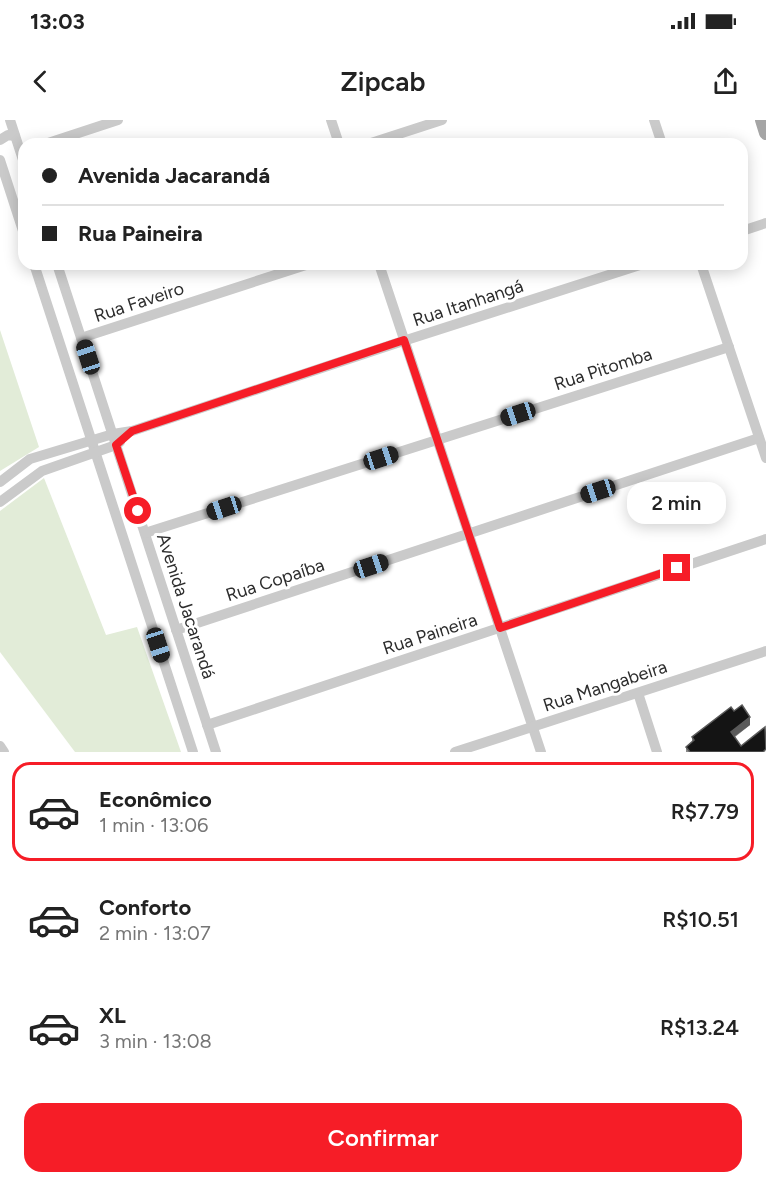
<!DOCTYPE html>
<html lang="pt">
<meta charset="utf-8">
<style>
:root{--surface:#fff;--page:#f6f6f6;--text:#222;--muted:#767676;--line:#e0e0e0;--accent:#f61d27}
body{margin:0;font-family:Figtree,sans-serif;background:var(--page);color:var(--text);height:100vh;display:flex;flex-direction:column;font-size:22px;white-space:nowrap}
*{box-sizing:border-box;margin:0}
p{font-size:20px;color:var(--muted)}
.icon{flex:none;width:33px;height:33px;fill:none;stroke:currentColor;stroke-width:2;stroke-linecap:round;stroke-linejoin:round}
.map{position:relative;height:632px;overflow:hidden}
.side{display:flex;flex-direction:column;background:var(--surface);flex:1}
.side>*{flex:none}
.guide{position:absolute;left:18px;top:18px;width:730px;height:132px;border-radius:18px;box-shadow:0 3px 15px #0003;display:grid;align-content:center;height:132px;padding:0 24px;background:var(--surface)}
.end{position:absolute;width:27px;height:27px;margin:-14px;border:8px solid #f61d27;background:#fff;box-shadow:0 0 0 3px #fff}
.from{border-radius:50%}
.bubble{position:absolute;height:42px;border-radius:18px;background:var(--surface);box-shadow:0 3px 15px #0003;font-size:20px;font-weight:600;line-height:42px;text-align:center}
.car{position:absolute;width:18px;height:36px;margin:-18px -9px;border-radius:8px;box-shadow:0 0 4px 2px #0007;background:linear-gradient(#222 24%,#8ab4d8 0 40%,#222 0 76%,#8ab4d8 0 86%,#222 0)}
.guide b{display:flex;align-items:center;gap:21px;height:57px;font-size:22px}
.guide b+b{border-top:2px solid var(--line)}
.guide i{width:15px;height:15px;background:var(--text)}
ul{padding:10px 0 0;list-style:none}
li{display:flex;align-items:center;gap:18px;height:99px;margin:0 12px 9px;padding:0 12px;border:3px solid transparent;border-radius:18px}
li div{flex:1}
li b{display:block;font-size:22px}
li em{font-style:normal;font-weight:600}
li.active{border-color:var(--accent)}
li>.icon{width:54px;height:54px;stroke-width:1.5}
.cta{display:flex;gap:12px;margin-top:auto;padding:12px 24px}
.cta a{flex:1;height:69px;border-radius:18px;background:var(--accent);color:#fff;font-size:24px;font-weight:600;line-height:69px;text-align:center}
.status{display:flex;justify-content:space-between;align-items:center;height:42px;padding:0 30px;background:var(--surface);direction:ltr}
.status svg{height:16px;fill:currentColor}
header{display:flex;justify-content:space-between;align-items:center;height:78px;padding:0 24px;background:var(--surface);font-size:27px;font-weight:600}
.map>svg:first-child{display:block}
</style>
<div class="status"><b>13:03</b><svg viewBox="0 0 49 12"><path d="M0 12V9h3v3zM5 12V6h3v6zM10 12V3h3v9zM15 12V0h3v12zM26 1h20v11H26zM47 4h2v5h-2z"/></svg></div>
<header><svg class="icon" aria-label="back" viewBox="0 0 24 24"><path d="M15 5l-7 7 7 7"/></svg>Zipcab<svg class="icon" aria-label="share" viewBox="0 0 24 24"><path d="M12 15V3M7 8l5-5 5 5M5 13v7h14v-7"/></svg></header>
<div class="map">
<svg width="766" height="632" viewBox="0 0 766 632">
<rect width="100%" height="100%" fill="#fff"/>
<g fill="#e2ecd8">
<polygon points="0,210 39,327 0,351"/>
<polygon points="44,358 106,515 137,507 181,632 75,632 0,532 0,391"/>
</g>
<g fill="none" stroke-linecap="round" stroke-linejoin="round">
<g stroke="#cacaca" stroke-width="10">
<polyline points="10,0 24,43"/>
<polyline points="331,0 339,24"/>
<polyline points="654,0 662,24"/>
<polyline points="0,20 8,15 15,16"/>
<polyline points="45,24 118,0"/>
<polyline points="368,24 442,0"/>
<polyline points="0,40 24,114"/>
<polyline points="742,111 766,103"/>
<polyline points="34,144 193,632"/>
<polyline points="57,144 216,632"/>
<polyline points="379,144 541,632"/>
<polyline points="701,144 766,338"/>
<polyline points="81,218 309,144"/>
<polyline points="0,362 30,339 113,314 132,311 394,224 643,144"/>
<polyline points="0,382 42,351 116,325 120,322"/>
<polyline points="145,413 729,227"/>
<polyline points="176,510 759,318"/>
<polyline points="638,573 657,632"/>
<polyline points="207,605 766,419"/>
<polyline points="0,626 4,632"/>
<polyline points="455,632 766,531"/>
</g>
<polyline stroke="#a5a5a5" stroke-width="14" points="762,0 766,13"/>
</g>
<polygon fill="#8a8a8a" points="734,591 750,605 735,617 741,626 766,632 686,632 686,627 692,623 692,617"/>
<polygon fill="#5a5a5a" points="750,597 750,605 731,619 731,612"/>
<polygon fill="#141414" stroke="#5a5a5a" stroke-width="1.5" points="742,585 750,597 731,612 741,626 765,607 766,629 763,632 690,632 686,627 694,620 692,617 731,587 734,591"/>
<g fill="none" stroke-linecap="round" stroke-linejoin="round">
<polyline stroke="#f61d27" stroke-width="8" points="138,391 116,325 132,311 404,220 500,508 677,448"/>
</g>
<g text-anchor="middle" stroke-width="6" stroke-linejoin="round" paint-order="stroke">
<g font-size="18" fill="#2d2d2d" stroke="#fff">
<text transform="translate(139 182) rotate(-18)" y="6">Rua Faveiro</text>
<text transform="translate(468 183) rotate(-18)" y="6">Rua Itanhangá</text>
<text transform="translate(603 249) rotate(-18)" y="6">Rua Pitomba</text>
<text transform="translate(275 460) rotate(-18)" y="6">Rua Copaíba</text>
<text transform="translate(186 486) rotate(72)" y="6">Avenida Jacarandá</text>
<text transform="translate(430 514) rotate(-18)" y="6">Rua Paineira</text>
<text transform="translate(605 566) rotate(-18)" y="6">Rua Mangabeira</text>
</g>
</g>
</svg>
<i class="end from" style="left:138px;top:391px"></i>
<i class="end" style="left:677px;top:448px"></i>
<div class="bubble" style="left:627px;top:362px;width:99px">2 min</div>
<i class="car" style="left:88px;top:237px;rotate:342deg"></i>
<i class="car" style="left:518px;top:294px;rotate:252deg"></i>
<i class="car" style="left:381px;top:338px;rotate:72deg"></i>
<i class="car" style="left:598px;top:371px;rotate:252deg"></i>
<i class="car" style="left:224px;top:388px;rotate:252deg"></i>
<i class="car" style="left:371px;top:446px;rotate:72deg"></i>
<i class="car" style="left:158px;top:525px;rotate:162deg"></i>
<div class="guide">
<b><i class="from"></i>Avenida Jacarandá</b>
<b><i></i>Rua Paineira</b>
</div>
</div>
<section class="side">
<ul>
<li class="active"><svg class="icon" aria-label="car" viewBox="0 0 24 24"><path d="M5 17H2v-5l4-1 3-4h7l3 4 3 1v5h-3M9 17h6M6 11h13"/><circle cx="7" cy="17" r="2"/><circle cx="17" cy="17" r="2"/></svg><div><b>Econômico</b><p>1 min · 13:06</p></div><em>R$7.79</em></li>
<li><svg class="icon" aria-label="car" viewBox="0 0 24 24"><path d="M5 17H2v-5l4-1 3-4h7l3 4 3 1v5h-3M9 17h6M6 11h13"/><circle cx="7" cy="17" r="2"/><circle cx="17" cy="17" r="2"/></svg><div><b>Conforto</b><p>2 min · 13:07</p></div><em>R$10.51</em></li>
<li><svg class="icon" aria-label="car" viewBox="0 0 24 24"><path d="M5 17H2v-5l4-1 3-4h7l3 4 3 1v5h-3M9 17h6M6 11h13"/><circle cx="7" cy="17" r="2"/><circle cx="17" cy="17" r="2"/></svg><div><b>XL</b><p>3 min · 13:08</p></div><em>R$13.24</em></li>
</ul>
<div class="cta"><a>Confirmar</a></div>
</section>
